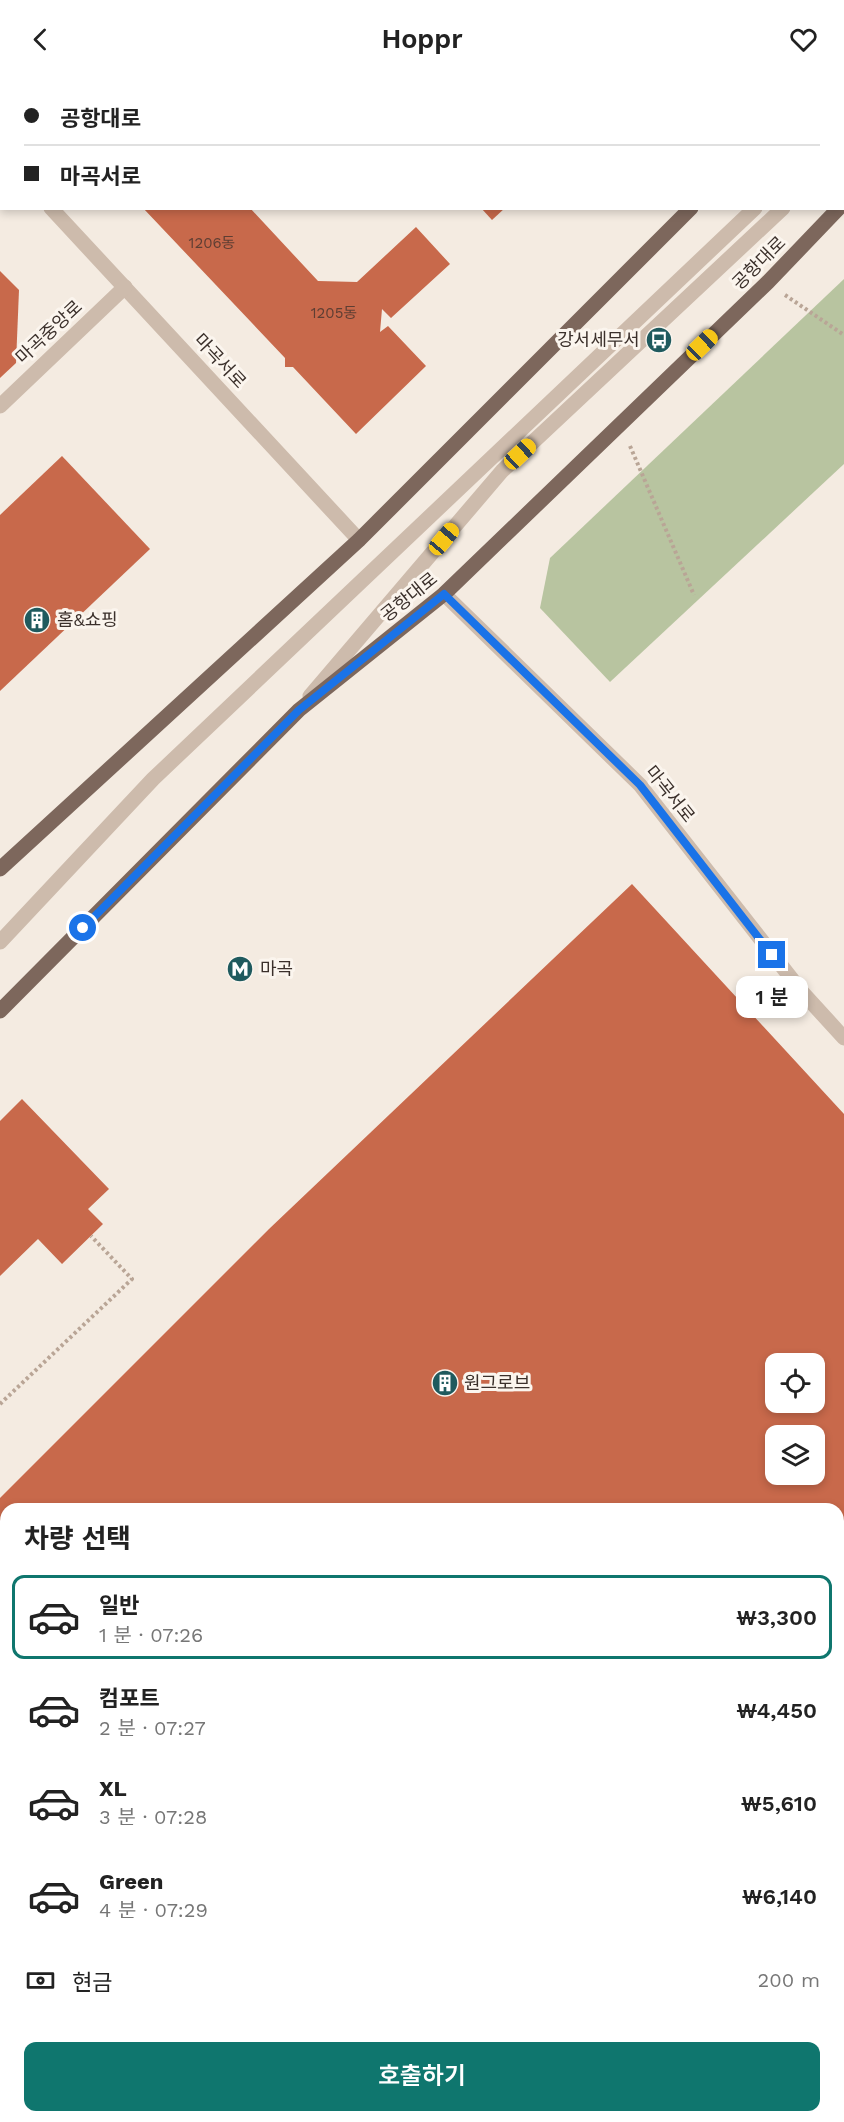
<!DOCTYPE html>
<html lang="ko">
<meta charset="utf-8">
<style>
:root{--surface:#fff;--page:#f2f2f2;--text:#222;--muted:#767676;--line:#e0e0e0;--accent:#0f766e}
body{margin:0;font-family:"Work Sans","Noto Sans KR",sans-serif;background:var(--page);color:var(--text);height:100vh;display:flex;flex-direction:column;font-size:22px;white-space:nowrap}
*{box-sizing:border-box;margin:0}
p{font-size:20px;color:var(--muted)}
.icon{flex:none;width:33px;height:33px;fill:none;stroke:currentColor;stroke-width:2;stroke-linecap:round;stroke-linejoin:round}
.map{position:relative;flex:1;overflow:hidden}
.side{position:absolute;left:0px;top:1425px;width:844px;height:620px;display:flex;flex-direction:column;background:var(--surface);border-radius:18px 18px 0 0;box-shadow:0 3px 9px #0003}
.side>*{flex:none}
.guide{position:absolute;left:0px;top:0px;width:844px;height:132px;box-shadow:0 3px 9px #0003;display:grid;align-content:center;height:132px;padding:0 24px;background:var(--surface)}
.buttons{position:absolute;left:765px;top:1275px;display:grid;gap:12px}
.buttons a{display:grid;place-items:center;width:60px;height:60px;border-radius:12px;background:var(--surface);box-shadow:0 3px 9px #0003;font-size:30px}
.end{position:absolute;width:27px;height:27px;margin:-14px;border:8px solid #1a73e8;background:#fff;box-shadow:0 0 0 3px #fff}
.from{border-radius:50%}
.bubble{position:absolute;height:42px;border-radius:12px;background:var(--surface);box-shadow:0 3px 9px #0003;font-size:20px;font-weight:600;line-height:42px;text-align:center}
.car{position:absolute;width:18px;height:36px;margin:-18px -9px;border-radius:8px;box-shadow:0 0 4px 2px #0007;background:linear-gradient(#f5c518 24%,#345 0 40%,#f5c518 0 76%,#345 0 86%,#f5c518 0)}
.guide b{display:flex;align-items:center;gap:21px;height:57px;font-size:22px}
.guide b+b{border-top:2px solid var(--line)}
.guide i{width:15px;height:15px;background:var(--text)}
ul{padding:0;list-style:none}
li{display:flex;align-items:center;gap:18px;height:84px;margin:0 12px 9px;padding:0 12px;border:3px solid transparent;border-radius:12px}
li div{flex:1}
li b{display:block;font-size:22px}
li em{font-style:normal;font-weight:600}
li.selected{border-color:var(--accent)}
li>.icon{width:54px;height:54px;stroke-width:1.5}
h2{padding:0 24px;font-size:27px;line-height:72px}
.pay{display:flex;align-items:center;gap:15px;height:66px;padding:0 24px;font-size:22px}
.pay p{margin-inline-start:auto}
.action{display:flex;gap:12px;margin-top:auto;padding:12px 24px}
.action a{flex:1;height:69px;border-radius:12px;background:var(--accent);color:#fff;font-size:24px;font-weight:600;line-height:69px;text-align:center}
header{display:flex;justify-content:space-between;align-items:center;height:78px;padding:0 24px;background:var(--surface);font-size:27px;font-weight:600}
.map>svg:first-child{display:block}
</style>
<header><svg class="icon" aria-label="back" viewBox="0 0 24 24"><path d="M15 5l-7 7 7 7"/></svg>Hoppr<svg class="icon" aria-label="heart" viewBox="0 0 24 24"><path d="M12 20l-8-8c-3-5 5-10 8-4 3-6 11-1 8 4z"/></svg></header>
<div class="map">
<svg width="844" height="2044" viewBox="0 0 844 2044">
<rect width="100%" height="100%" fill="#f4ebe1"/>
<polygon fill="#b8c4a0" points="844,201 844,386 610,604 540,530 550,480"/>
<g fill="#c8694b" fill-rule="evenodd">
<polygon points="143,130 250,130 318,203 357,204 416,149 450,186 391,240 382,231 380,254 388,248 426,288 356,356 293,289 285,289 285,280"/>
<polygon points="481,130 505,130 492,142"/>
<polygon points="0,193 19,212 16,285 0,300"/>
<polygon points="62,378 150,471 0,613 0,437"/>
<path d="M632 806 844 1036V1584L838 1589V1431H6V1790L0 1784V1420L269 1151ZM776 1286H814V1324H776ZM776 1358H814V1396H776Z"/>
<polygon points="22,1021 109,1111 88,1131 103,1146 62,1186 38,1161 0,1198 0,1043"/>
<polygon points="838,1946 844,1952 844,2044 676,2044 671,2038 838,2038"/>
<polygon points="249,2038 373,2038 367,2044 255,2044"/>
</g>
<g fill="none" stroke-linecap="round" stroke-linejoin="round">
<g stroke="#b9a596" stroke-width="4" stroke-dasharray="3 3" stroke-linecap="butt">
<polyline points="785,217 844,257"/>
<polyline points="630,368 694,517"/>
<polyline points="0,1326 132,1201 91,1158"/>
<polyline points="0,1850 6,1856"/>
<polyline points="0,1874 6,1880"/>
<polyline points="156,2038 161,2044"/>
<polyline points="180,2038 185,2044"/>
</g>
<g stroke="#cdbbac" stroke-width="15">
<polyline points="110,2 111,0"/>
<polyline points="843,52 844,51"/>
<polyline points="0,77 2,79"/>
<polyline points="843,94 844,94"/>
<polyline points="51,130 359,462"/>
<polyline points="0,328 125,209"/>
<polyline points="444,516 640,707 802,914 844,960"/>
<polyline points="310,618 502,393 783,130"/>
<polyline points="0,864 153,701 755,130"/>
<polyline points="838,1670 844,1664"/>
<polyline points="447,2044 452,2038"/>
</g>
<g stroke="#7d675c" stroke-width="15">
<polyline points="824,2 826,0"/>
<polyline points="0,791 359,462 691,130"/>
<polyline points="0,933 299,632 444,516 768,204 839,130"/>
<polyline points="0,1954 6,1960"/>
<polyline points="81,2038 86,2044"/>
</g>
</g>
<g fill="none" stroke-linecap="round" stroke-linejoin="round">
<polyline stroke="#1a73e8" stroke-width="8" points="83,850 299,632 444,516 640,707 772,877"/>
</g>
<defs>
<symbol id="bus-disc" viewBox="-11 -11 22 22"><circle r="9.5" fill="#1f5a5e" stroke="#fbf5ee"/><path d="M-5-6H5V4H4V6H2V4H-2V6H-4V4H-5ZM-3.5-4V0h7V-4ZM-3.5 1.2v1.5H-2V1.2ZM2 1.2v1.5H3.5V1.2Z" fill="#fff"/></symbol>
<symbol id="building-disc" viewBox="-11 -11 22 22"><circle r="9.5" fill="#1f5a5e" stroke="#fbf5ee"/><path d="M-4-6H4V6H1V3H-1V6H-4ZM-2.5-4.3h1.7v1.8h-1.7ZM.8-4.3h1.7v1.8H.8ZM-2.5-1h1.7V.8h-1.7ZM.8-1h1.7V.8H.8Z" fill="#fff"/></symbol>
<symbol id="metro-disc" viewBox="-11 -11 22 22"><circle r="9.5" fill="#1f5a5e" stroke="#fbf5ee"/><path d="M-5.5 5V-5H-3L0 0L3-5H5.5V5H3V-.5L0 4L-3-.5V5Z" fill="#fff"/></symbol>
</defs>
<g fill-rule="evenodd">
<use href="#bus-disc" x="644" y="247" width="30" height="30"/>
<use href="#building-disc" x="22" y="527" width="30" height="30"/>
<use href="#metro-disc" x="225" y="876" width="30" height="30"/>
<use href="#building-disc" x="430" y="1290" width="30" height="30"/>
</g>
<g text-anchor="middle" stroke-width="6" stroke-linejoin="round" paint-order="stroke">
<g font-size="15" fill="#5e3e33">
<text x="212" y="170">1206동</text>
<text x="334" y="240">1205동</text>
</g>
<g font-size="18" fill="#3b302b" stroke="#fbf5ee">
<text transform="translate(759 185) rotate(-45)" y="6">공항대로</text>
<text transform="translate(49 254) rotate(-43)" y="6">마곡중앙로</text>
<text transform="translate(220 283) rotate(47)" y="6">마곡서로</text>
<text transform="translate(409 519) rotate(-39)" y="6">공항대로</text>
<text transform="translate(670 716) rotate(51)" y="6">마곡서로</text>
</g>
<g font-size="18" fill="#3b302b" stroke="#fbf5ee" text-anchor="start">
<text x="640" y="268" text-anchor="end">강서세무서</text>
<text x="57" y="548">홈&amp;쇼핑</text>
<text x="260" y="897">마곡</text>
<text x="464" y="1311">원그로브</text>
</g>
</g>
</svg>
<div class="buttons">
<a><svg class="icon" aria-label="locate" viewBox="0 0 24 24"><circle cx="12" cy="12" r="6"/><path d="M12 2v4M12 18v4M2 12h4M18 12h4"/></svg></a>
<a><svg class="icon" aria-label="layers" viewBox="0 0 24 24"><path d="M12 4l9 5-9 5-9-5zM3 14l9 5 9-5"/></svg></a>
</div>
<i class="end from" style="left:83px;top:850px"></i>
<i class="end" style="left:772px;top:877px"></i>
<div class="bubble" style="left:736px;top:898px;width:72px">1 분</div>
<i class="car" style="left:702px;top:267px;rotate:46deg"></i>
<i class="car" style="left:520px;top:376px;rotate:47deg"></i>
<i class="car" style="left:444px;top:461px;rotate:40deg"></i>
<div class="guide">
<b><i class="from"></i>공항대로</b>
<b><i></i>마곡서로</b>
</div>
<section class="side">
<h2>차량 선택</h2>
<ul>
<li class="selected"><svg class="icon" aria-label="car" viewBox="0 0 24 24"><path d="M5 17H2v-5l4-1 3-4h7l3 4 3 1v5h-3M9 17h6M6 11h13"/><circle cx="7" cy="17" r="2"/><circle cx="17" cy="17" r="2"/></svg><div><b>일반</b><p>1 분 · 07:26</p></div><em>₩3,300</em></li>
<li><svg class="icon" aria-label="car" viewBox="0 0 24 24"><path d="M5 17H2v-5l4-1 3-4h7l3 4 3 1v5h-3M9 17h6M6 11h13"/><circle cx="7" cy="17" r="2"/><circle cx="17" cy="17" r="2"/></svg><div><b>컴포트</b><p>2 분 · 07:27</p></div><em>₩4,450</em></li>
<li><svg class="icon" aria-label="car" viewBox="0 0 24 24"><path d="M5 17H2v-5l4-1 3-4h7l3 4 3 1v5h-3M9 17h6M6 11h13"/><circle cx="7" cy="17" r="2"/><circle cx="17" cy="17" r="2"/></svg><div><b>XL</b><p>3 분 · 07:28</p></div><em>₩5,610</em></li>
<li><svg class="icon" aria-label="car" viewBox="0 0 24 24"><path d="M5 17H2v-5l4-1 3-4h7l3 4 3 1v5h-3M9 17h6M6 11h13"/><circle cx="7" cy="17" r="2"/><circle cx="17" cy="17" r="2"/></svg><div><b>Green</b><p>4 분 · 07:29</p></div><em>₩6,140</em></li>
</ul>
<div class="pay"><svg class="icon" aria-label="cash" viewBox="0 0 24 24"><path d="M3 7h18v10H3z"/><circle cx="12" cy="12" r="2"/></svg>현금<p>200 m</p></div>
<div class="action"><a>호출하기</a></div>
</section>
</div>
